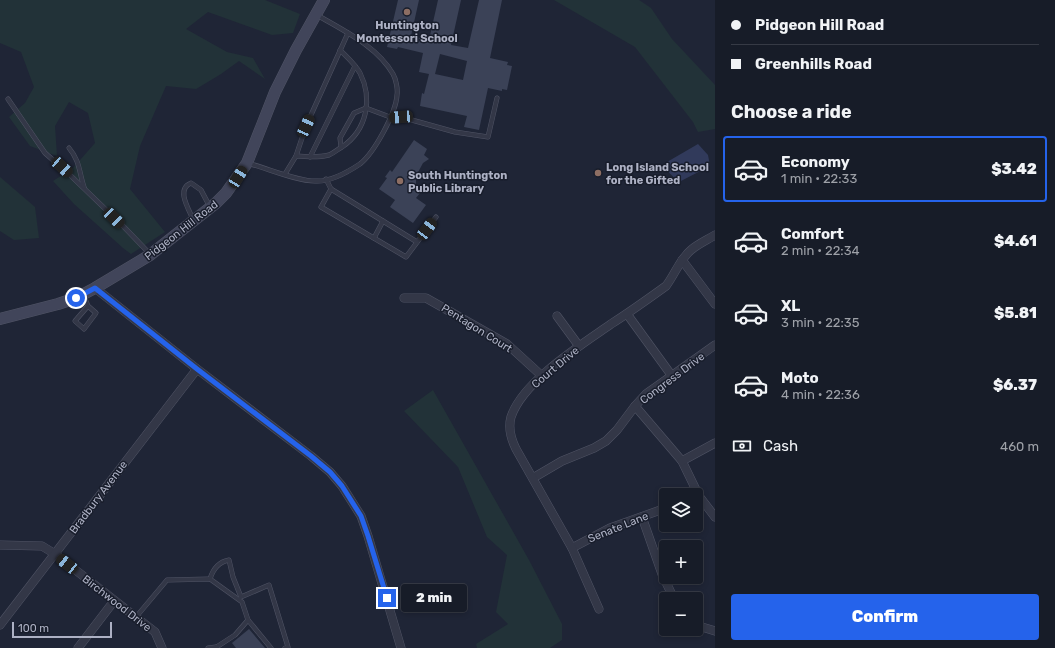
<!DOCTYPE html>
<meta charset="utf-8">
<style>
:root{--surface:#171c28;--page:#242934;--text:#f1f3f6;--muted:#9ea1a8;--line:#363a45;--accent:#2563eb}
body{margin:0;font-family:Rubik,sans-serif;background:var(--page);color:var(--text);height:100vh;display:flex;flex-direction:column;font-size:15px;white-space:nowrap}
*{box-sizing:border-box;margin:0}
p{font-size:13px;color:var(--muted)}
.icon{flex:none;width:22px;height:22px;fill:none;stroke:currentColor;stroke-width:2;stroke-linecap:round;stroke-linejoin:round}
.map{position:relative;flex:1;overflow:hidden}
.panel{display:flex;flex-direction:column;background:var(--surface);width:340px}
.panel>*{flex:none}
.top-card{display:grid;align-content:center;height:88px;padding:0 16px;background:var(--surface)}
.buttons{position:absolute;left:659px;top:488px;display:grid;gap:8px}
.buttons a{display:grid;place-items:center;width:44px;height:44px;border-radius:4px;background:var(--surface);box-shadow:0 2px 6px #0003,0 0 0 1px var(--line);font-size:20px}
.scale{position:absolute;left:12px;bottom:10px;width:100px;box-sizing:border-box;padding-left:4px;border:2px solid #adb1c4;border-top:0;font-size:11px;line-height:14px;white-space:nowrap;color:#adb1c4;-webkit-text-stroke:3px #181d2b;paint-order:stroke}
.end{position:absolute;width:18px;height:18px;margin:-9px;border:5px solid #2563eb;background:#fff;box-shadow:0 0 0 2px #fff}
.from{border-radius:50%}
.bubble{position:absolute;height:28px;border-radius:4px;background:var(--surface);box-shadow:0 2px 6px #0003,0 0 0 1px var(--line);font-size:13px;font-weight:800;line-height:28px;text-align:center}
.car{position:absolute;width:12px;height:24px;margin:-12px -6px;border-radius:5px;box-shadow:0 0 3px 1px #0007;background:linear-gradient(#222 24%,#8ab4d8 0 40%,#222 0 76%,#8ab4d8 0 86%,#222 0)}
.top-card b{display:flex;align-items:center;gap:14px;height:38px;font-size:15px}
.top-card b+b{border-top:1px solid var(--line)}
.top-card i{width:10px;height:10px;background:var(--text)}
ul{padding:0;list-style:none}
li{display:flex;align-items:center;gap:12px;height:66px;margin:0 8px 6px;padding:0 8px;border:2px solid transparent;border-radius:4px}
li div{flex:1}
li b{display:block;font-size:15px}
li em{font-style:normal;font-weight:800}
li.selected{border-color:var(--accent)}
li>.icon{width:36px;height:36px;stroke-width:1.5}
h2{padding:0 16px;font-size:18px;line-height:48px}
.pay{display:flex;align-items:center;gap:10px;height:44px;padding:0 16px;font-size:15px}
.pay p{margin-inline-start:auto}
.button{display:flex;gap:8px;margin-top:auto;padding:8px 16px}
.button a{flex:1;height:46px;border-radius:4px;background:var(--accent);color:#fff;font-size:16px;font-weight:800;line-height:46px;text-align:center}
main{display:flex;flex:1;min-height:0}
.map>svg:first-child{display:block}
</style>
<main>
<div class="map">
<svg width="715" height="648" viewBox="0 0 715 648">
<rect width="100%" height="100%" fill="#1f2536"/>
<g fill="#223238">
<polygon points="0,0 265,0 300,14 293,33 272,35 208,12 186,29 227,52 253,58 265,79 239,61 221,74 196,89 166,86 140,146 130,189 165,232 131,254 123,248 74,204 53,181 73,168 95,143 88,113 69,102 55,126 57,156 30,146 9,117 25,103 34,87 21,52 0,43"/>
<polygon points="554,0 639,0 651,8 672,39 715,85 715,129 698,132 693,122 635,47"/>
<polygon points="0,177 35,207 39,238 14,240 0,231"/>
<polygon points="433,390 529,560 562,624 562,640 550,648 477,648 476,644 508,624 496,612 507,555 487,537 458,467 404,411"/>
</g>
<polygon fill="#313a5b" points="698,144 708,155 710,166 679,182 664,168 667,162"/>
<g fill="#3b4257" fill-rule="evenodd">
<path d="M398 0H419L411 36 429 40 438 0H461L451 45 468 48 479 0H502L490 58 508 62 507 65 512 66 507 90 502 89V91L488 88 479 130 464 127 467 116 420 106 422 93 424 94 429 74 419 72 423 53 398 47 397 49 387 47ZM440 54 467 61 463 80 435 74Z"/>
<polygon points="414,140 427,149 424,155 429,159 423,163 416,176 416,189 420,193 416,198 426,205 413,223 390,207 395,200 379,189 387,178 385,177 390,170 392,172"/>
<polygon points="249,629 265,648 236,648 232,643"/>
</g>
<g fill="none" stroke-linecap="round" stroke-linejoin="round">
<defs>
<g id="lane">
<polyline points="8,99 45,153 70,175 124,227 150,254"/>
<polyline points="341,147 340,138 354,113 366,108 390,117 401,117 455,132 488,137 497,98"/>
<path d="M69 148C80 161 79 172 84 187"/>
<path d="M296 156C307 157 318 158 329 155 334 153 338 149 342 147 367 130 373 99 360 73 355 64 347 57 340 50"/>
<polyline points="310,157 355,66"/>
<path d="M247 163C267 168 296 181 315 181 329 182 348 172 360 164 374 153 396 113 397 95 398 90 396 79 393 74 377 46 344 31 317 15"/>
<polyline points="285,174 296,156 306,126 348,33"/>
<polyline points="326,179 331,189 321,207 406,257 436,217"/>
<polyline points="331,189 417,242"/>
<path d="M193 219C188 208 176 189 191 183L201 190 210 207"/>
<polyline points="374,238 383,221"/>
<polyline points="83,294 88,306 96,313 84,329 75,321 88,306"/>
<path d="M210 579C213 569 218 562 229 560L233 577 241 597 269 585 288 647 285 648"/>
<polyline points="136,617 167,580 210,579 242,602 248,620"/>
<polyline points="208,648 216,647"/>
<polyline points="215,648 235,635 248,620 271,648"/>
</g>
<g id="street">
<polyline points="682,260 715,304"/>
<polyline points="95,288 197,369 311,456 330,472 342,486 361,516 368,536 401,648"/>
<polyline points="404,298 426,298 449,311 507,344 542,376"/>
<polyline points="627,314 672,376"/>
<polyline points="557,316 579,346"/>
<polyline points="635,406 682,461 699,496 715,517"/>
<polyline points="682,461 715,443"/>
<polyline points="533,478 562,461 594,448 606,441 617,430 635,406 646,394 715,345"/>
<polyline points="642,517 662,574 674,599"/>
<polyline points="0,545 42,546 55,554 155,632 162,648"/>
<polyline points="572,548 610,528 666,508"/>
<path d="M599 609 572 548 516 449C511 439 508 428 511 417 523 381 581 345 611 324 630 312 648 299 666 286 675 274 680 259 691 250 698 244 707 240 715 235"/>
<polyline points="696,624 702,627 715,631"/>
<polyline points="0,625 197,369"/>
<polyline points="78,648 114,601"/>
</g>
<polyline id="secondary" points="0,319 58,304 76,298 95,288 150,255 216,203 226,193 247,163 275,92 296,50 324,0"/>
</defs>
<use href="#lane" stroke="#505465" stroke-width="5"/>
<use href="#street" stroke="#505465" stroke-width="9"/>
<use href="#secondary" stroke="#505465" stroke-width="12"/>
<use href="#lane" stroke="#333747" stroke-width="4"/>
<use href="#street" stroke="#333747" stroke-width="8"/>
<use href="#secondary" stroke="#41455a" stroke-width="11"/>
</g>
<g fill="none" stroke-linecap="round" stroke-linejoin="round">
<polyline stroke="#2563eb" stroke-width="5" points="76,298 95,288 197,369 311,456 330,472 342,486 361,516 368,536 387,598"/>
</g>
<g fill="#8d6e63" stroke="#181d2b" stroke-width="1.5">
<circle cx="407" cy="12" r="4"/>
<circle cx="598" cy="173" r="4"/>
<circle cx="400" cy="181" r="4"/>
</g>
<g text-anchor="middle" stroke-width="3" stroke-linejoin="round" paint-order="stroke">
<g font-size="11" font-weight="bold" fill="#adb1c4" stroke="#181d2b" text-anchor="start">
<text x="407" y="29" text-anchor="middle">Huntington<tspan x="407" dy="13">Montessori School</tspan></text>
<text x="606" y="171">Long Island School<tspan x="606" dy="13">for the Gifted</tspan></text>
<text x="408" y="179">South Huntington<tspan x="408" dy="13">Public Library</tspan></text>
</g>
<g font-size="11" fill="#adb1c4" stroke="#181d2b">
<text transform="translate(181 230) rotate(-38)" y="4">Pidgeon Hill Road</text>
<text transform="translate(477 328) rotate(32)" y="4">Pentagon Court</text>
<text transform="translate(555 367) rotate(-40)" y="4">Court Drive</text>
<text transform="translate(672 378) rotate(-37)" y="4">Congress Drive</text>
<text transform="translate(98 497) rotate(-53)" y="4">Bradbury Avenue</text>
<text transform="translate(618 527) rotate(-22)" y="4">Senate Lane</text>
<text transform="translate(117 603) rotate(38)" y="4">Birchwood Drive</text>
</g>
</g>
</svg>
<div class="buttons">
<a><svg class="icon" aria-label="layers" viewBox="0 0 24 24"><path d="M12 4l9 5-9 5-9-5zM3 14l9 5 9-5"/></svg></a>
<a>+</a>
<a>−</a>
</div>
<div class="scale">100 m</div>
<i class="end from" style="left:76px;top:298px"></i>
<i class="end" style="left:387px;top:598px"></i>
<div class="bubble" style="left:401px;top:584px;width:66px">2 min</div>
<i class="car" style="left:401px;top:117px;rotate:266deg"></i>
<i class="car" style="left:306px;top:126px;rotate:24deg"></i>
<i class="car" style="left:62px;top:167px;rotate:132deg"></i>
<i class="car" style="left:238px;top:177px;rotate:32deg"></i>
<i class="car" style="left:114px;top:218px;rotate:134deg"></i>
<i class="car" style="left:427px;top:229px;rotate:37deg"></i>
<i class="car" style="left:67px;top:564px;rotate:308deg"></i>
</div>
<section class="panel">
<div class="top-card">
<b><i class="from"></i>Pidgeon Hill Road</b>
<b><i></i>Greenhills Road</b>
</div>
<h2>Choose a ride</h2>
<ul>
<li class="selected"><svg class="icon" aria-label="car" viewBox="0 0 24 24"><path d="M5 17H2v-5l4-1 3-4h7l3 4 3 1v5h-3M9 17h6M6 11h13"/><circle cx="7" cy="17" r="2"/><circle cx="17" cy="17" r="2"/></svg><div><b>Economy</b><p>1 min · 22:33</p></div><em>$3.42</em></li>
<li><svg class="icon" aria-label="car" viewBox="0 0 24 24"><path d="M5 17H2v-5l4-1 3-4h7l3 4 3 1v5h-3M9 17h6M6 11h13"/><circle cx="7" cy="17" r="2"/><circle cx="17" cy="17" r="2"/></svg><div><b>Comfort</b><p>2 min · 22:34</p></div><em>$4.61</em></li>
<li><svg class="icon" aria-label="car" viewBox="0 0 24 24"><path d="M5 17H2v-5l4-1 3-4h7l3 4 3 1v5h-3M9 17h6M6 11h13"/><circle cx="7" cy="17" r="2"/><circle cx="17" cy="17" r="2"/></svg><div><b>XL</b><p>3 min · 22:35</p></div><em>$5.81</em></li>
<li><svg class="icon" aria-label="car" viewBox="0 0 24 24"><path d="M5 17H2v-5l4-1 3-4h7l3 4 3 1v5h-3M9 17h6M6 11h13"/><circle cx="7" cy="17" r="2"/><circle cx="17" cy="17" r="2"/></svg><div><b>Moto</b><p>4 min · 22:36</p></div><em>$6.37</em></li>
</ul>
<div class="pay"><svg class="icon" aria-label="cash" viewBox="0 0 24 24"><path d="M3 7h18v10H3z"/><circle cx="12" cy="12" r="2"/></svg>Cash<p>460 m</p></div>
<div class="button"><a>Confirm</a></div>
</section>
</main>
